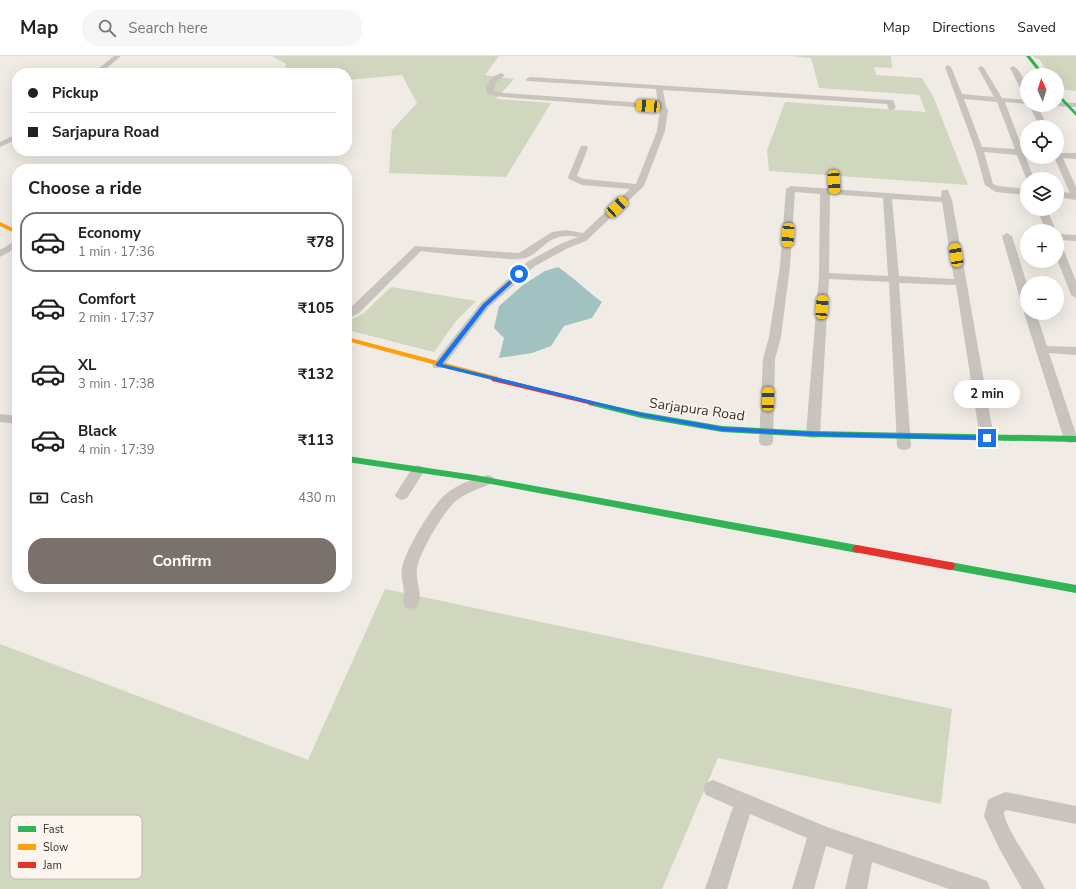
<!DOCTYPE html>
<meta charset="utf-8">
<style>
:root{--surface:#fff;--page:#f6f6f6;--text:#202124;--muted:#757577;--line:#e0e0e0;--accent:#7a716c}
body{margin:0;font-family:"Nunito Sans",sans-serif;background:var(--page);color:var(--text);height:100vh;display:flex;flex-direction:column;font-size:15px;white-space:nowrap}
*{box-sizing:border-box;margin:0}
p{font-size:13px;color:var(--muted)}
.icon{flex:none;width:22px;height:22px;fill:none;stroke:currentColor;stroke-width:2;stroke-linecap:round;stroke-linejoin:round}
.map{position:relative;flex:1;overflow:hidden}
.side{position:absolute;left:12px;top:108px;width:340px;height:428px;display:flex;flex-direction:column;background:var(--surface);border-radius:16px;box-shadow:0 4px 16px #0002}
.side>*{flex:none}
.banner{position:absolute;left:12px;top:12px;width:340px;height:88px;border-radius:16px;box-shadow:0 4px 16px #0002;display:grid;align-content:center;height:88px;padding:0 16px;background:var(--surface)}
.needle{width:26px;rotate:356deg}
.controls{position:absolute;left:1020px;top:12px;display:grid;gap:8px}
.controls a{display:grid;place-items:center;width:44px;height:44px;border-radius:50%;background:var(--surface);box-shadow:0 4px 16px #0002;font-size:20px}
.end{position:absolute;width:18px;height:18px;margin:-9px;border:5px solid #1a73e8;background:#fff;box-shadow:0 0 0 2px #fff}
.from{border-radius:50%}
.bubble{position:absolute;height:28px;border-radius:14px;background:var(--surface);box-shadow:0 4px 16px #0002;font-size:13px;font-weight:700;line-height:28px;text-align:center}
.car{position:absolute;width:12px;height:24px;margin:-12px -6px;border-radius:5px;box-shadow:0 0 3px 1px #0007;background:linear-gradient(#f5c518 24%,#345 0 40%,#f5c518 0 76%,#345 0 86%,#f5c518 0)}
.banner b{display:flex;align-items:center;gap:14px;height:38px;font-size:15px}
.banner b+b{border-top:1px solid var(--line)}
.banner i{width:10px;height:10px;background:var(--text)}
ul{padding:0;list-style:none}
li{display:flex;align-items:center;gap:12px;height:60px;margin:0 8px 6px;padding:0 8px;border:2px solid transparent;border-radius:16px}
li div{flex:1}
li b{display:block;font-size:15px}
li em{font-style:normal;font-weight:700}
li.on{border-color:var(--accent)}
li>.icon{width:36px;height:36px;stroke-width:1.5}
h2{padding:0 16px;font-size:18px;line-height:48px}
.pay{display:flex;align-items:center;gap:10px;height:44px;padding:0 16px;font-size:15px}
.pay p{margin-inline-start:auto}
.button{display:flex;gap:8px;margin-top:auto;padding:8px 16px}
.button a{flex:1;height:46px;border-radius:16px;background:var(--accent);color:#fff;font-size:16px;font-weight:700;line-height:46px;text-align:center}
header{display:flex;align-items:center;gap:24px;box-sizing:border-box;height:56px;padding:0 20px;background:var(--surface);border-bottom:1px solid var(--line)}
header strong{font-size:19px}
nav{display:flex;gap:22px;margin-inline-start:auto;font-size:14px}
.search{width:280px;height:36px;background:var(--page);display:flex;align-items:center;gap:10px;box-sizing:border-box;padding:0 14px;border-radius:16px;color:var(--muted);font-size:15px}
.map>svg:first-child{display:block}
</style>
<header>
<strong>Map</strong>
<div class="search"><svg class="icon" aria-label="search" viewBox="0 0 24 24"><circle cx="10" cy="10" r="6"/><path d="M15 15l6 6"/></svg>Search here</div>
<nav><a>Map</a><a>Directions</a><a>Saved</a></nav>
</header>
<div class="map">
<svg width="1076" height="833" viewBox="0 0 1076 833">
<rect width="100%" height="100%" fill="#f0ebe5"/>
<g fill="#d1d6bf">
<polygon points="272,0 499,0 485,19 514,23 496,43 551,47 506,121 389,117 392,74 417,47 402,19 347,24 347,17 284,17 286,8"/>
<polygon points="791,0 891,0 892,12 874,11 876,19 922,22 933,40 968,129 769,115 767,94 785,46 926,56 919,39 819,32 811,2"/>
<polygon points="1033,0 1076,0 1076,35 1059,33 1057,30 1057,19 1050,19 1039,3 1035,2"/>
<polygon points="391,231 476,245 456,265 434,296 347,274 347,266 364,257"/>
<polygon points="385,533 952,653 941,748 718,702 662,833 0,833 0,588 308,704"/>
</g>
<path fill="#a1c2c1" d="M558 211C574 222 587 235 602 246L592 262 564 270 551 290 532 297 499 302 504 282 494 272 499 250 523 229 545 215Z"/>
<g fill="none" stroke-linecap="round" stroke-linejoin="round">
<g fill="#c9c3be" fill-rule="evenodd">
<polygon points="114,0 121,0 101,17 93,17"/>
<path d="M948 9 951 11 962 38 994 41 978 12 981 10 984 12 1002 42 1027 44V48L1005 46 1023 94H1027V100L1025 99 1034 123H1027V125L1017 99 984 96 993 128 998 130 1027 133V139L996 136 985 129 975 93 945 11ZM964 43 997 46 1015 93 982 91Z"/>
<path d="M1013 10C1022 14 1027 31 1027 40L1023 38 1010 12Z"/>
<path d="M501 17 505 19 496 26 494 35 503 37 658 48 656 33 527 25 526 23 530 21 890 44H893L896 52 892 54H889L887 48 663 34 666 51 668 54 665 75 644 130 586 185 568 192 535 210 489 251 442 312H434L432 309 481 247 527 206 560 188 578 181C543 175 543 201 520 203 512 204 503 202 495 202 470 200 446 198 421 195L359 257 347 263V255L415 190 519 197 552 176 566 174 583 177 630 133 582 129 569 123 568 121 581 90H587L588 92 577 120 584 123 636 128 657 75 660 53 503 41 487 38C484 28 492 20 501 17Z"/>
<polygon points="1057,46 1076,47 1076,51 1054,50 1057,49"/>
<polygon points="1029,49 1037,49 1048,71 1040,71"/>
<polygon points="17,78 17,83 0,91 0,86"/>
<polygon points="1057,94 1061,97 1076,97 1076,103 1063,102 1076,131 1076,144 1057,141 1057,135 1070,137 1054,101 1057,101"/>
<path d="M791 130 941 141 942 134H948L952 144 994 382 992 385 987 386 982 385 980 382 956 229 899 227 911 390 909 393 904 394 899 393 897 390 889 226 829 223 820 378 818 381 813 382 808 381 806 378 819 220 820 138 795 136 790 210 781 281 775 303 773 386 771 389 766 390 761 389 759 386 763 303 769 281 780 210 786 133ZM830 138 883 142 888 220 829 217ZM892 143 942 146 954 223 899 220Z"/>
<polygon points="1037,153 1047,153 1056,175 1046,175"/>
<polygon points="1007,177 1012,180 1027,228 1027,249 1021,246 1002,180"/>
<polygon points="1057,178 1076,179 1076,185 1057,184"/>
<polygon points="17,184 17,191 0,201 0,194"/>
<polygon points="1057,187 1062,190 1076,225 1076,242 1071,239 1057,203"/>
<polygon points="1027,254 1027,257 1036,257 1047,290 1076,291 1076,299 1049,297 1076,378 1076,386 1071,387 1066,386 1064,383 1024,257"/>
<polygon points="0,358 17,360 17,368 0,366"/>
<polygon points="418,409 423,411 425,414 407,442 402,444 397,442 395,439 397,436 413,411"/>
<path d="M488 419 493 421 495 424 493 427C481 432 467 436 457 444 444 454 419 497 417 513 415 526 424 538 417 551L411 553 405 551C402 546 404 543 404 537 404 528 400 520 402 512 405 495 432 449 446 438 457 428 474 423 488 419Z"/>
<polygon points="713,724 827,771 979,822 987,825 990,833 949,833 872,806 867,833 845,833 853,799 826,790 814,833 792,833 807,782 750,758 727,833 705,833 733,751 706,739 703,733 706,727"/>
<path d="M1006 736 1076 750V768L1006 754 1004 756C1003 770 1038 816 1045 833H1022L999 792 984 760 988 744 993 741Z"/>
</g>
<g fill="#30b455" fill-rule="evenodd">
<polygon points="1026,0 1030,0 1045,19 1041,19"/>
<polygon points="1057,36 1076,56 1076,60 1057,40"/>
<polygon points="589,345 592,345 641,356 722,370 813,375 1076,380 1076,386 813,381 722,376 641,362 589,349 588,347"/>
<polygon points="347,400 475,419 857,489 860,490 862,493 860,496 857,497 475,425 347,406"/>
<polygon points="950,506 1076,529 1076,537 946,513 945,510 946,507"/>
</g>
<g fill="#ff9f0a" fill-rule="evenodd">
<polygon points="0,166 17,174 17,178 0,170"/>
<polygon points="347,281 498,321 499,323 495,325 347,285"/>
</g>
<g fill="#e5322d" fill-rule="evenodd">
<polygon points="492,321 495,321 592,345 596,347 592,349 492,325 491,323"/>
<polygon points="857,489 950,506 954,507 955,510 954,513 950,514 854,496 852,493 854,490"/>
</g>
</g>
<polygon fill="#1a73e8" points="518,217 522,218 487,250 442,308 641,357 722,371 813,376 987,380 991,382 987,384 813,380 722,375 641,360 436,310 436,308 483,248"/>
<g text-anchor="middle" stroke-width="3" stroke-linejoin="round" paint-order="stroke">
<g font-size="14" fill="#3b302b" stroke="#fbf5ee">
<text transform="translate(697 353) rotate(8)" y="5">Sarjapura Road</text>
</g>
</g>
<rect x="10" y="759" width="132" height="64" rx="6" fill="#fbf5ee" stroke="#c1bab4" stroke-width="1"/>
<rect x="18" y="770" width="18" height="6" fill="#30b455"/>
<rect x="18" y="788" width="18" height="6" fill="#ff9f0a"/>
<rect x="18" y="806" width="18" height="6" fill="#e5322d"/>
<g font-size="11" fill="#3b302b">
<text x="43" y="777">Fast</text>
<text x="43" y="795">Slow</text>
<text x="43" y="813">Jam</text>
</g>
</svg>
<div class="controls">
<a><svg class="needle" viewBox="-14 -14 28 28"><path d="M0-13l5 13h-10z" fill="#e53935"/><path d="M0 13l5-13h-10z" fill="#757577"/></svg></a>
<a><svg class="icon" aria-label="locate" viewBox="0 0 24 24"><circle cx="12" cy="12" r="6"/><path d="M12 2v4M12 18v4M2 12h4M18 12h4"/></svg></a>
<a><svg class="icon" aria-label="layers" viewBox="0 0 24 24"><path d="M12 4l9 5-9 5-9-5zM3 14l9 5 9-5"/></svg></a>
<a>+</a>
<a>−</a>
</div>
<i class="end from" style="left:519px;top:218px"></i>
<i class="end" style="left:987px;top:382px"></i>
<div class="bubble" style="left:954px;top:324px;width:66px">2 min</div>
<i class="car" style="left:648px;top:50px;rotate:274deg"></i>
<i class="car" style="left:834px;top:126px;rotate:177deg"></i>
<i class="car" style="left:617px;top:151px;rotate:47deg"></i>
<i class="car" style="left:788px;top:179px;rotate:184deg"></i>
<i class="car" style="left:956px;top:199px;rotate:351deg"></i>
<i class="car" style="left:822px;top:251px;rotate:4deg"></i>
<i class="car" style="left:768px;top:343px;rotate:1deg"></i>
<div class="banner">
<b><i class="from"></i>Pickup</b>
<b><i></i>Sarjapura Road</b>
</div>
<section class="side">
<h2>Choose a ride</h2>
<ul>
<li class="on"><svg class="icon" aria-label="car" viewBox="0 0 24 24"><path d="M5 17H2v-5l4-1 3-4h7l3 4 3 1v5h-3M9 17h6M6 11h13"/><circle cx="7" cy="17" r="2"/><circle cx="17" cy="17" r="2"/></svg><div><b>Economy</b><p>1 min · 17:36</p></div><em>₹78</em></li>
<li><svg class="icon" aria-label="car" viewBox="0 0 24 24"><path d="M5 17H2v-5l4-1 3-4h7l3 4 3 1v5h-3M9 17h6M6 11h13"/><circle cx="7" cy="17" r="2"/><circle cx="17" cy="17" r="2"/></svg><div><b>Comfort</b><p>2 min · 17:37</p></div><em>₹105</em></li>
<li><svg class="icon" aria-label="car" viewBox="0 0 24 24"><path d="M5 17H2v-5l4-1 3-4h7l3 4 3 1v5h-3M9 17h6M6 11h13"/><circle cx="7" cy="17" r="2"/><circle cx="17" cy="17" r="2"/></svg><div><b>XL</b><p>3 min · 17:38</p></div><em>₹132</em></li>
<li><svg class="icon" aria-label="car" viewBox="0 0 24 24"><path d="M5 17H2v-5l4-1 3-4h7l3 4 3 1v5h-3M9 17h6M6 11h13"/><circle cx="7" cy="17" r="2"/><circle cx="17" cy="17" r="2"/></svg><div><b>Black</b><p>4 min · 17:39</p></div><em>₹113</em></li>
</ul>
<div class="pay"><svg class="icon" aria-label="cash" viewBox="0 0 24 24"><path d="M3 7h18v10H3z"/><circle cx="12" cy="12" r="2"/></svg>Cash<p>430 m</p></div>
<div class="button"><a>Confirm</a></div>
</section>
</div>
